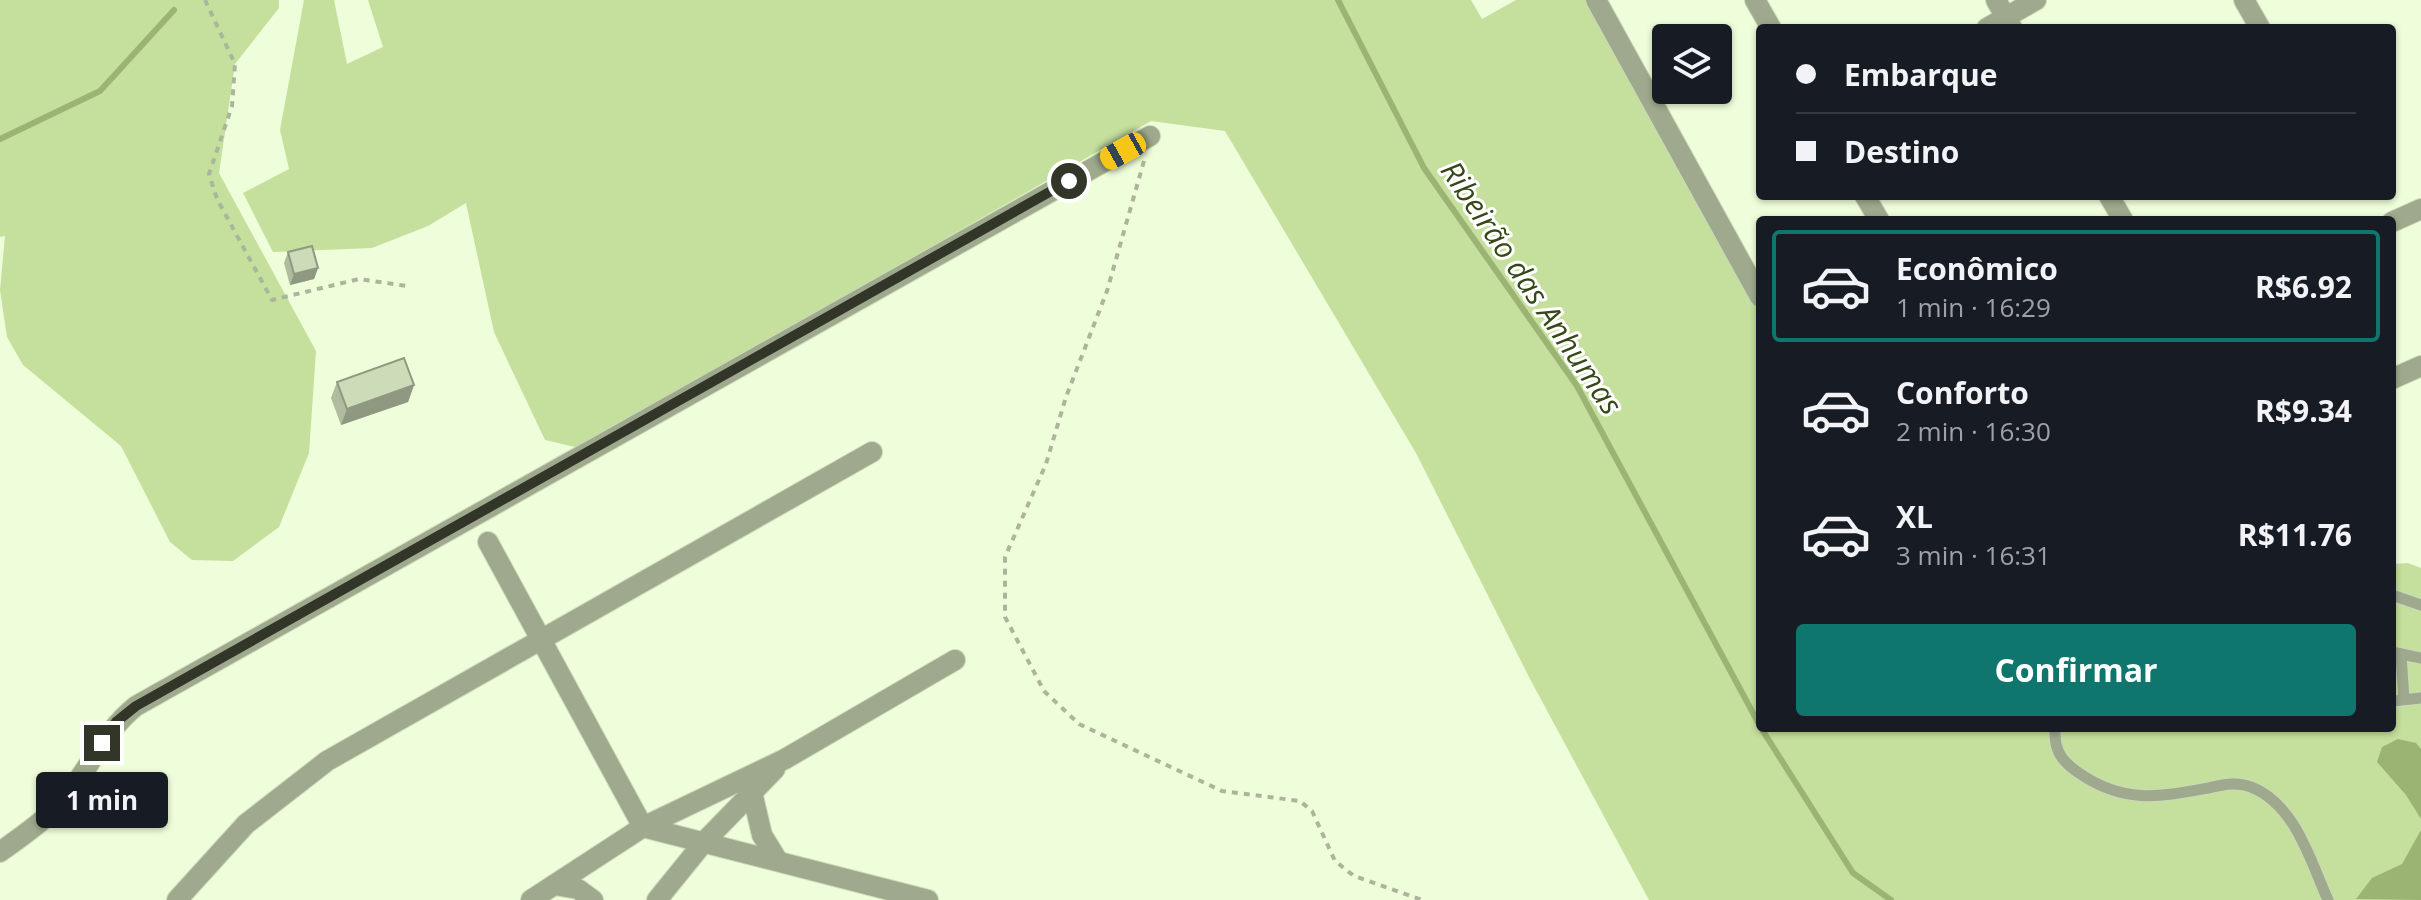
<!DOCTYPE html>
<html lang="pt">
<meta charset="utf-8">
<style>
:root{--surface:#171b24;--page:#20242c;--text:#f1f3f6;--muted:#9ea1a6;--line:#363941;--accent:#0f766e}
body{margin:0;font-family:"Open Sans",sans-serif;background:var(--page);color:var(--text);height:100vh;display:flex;flex-direction:column;font-size:30px;white-space:nowrap}
*{box-sizing:border-box;margin:0}
p{font-size:26px;color:var(--muted)}
.icon{flex:none;width:44px;height:44px;fill:none;stroke:currentColor;stroke-width:2;stroke-linecap:round;stroke-linejoin:round}
.map{position:relative;flex:1;overflow:hidden}
.sheet{position:absolute;left:1756px;top:216px;width:640px;height:516px;display:flex;flex-direction:column;background:var(--surface);border-radius:8px;box-shadow:0 2px 6px #0004}
.sheet>*{flex:none}
.guide{position:absolute;left:1756px;top:24px;width:640px;height:176px;border-radius:8px;box-shadow:0 2px 6px #0004;display:grid;align-content:center;height:176px;padding:0 40px;background:var(--surface)}
.buttons{position:absolute;left:1652px;top:24px;display:grid;gap:16px}
.buttons a{display:grid;place-items:center;width:80px;height:80px;border-radius:8px;background:var(--surface);box-shadow:0 2px 6px #0004;font-size:40px}
.end{position:absolute;width:36px;height:36px;margin:-18px;border:10px solid #313629;background:#fff;box-shadow:0 0 0 4px #fff}
.from{border-radius:50%}
.bubble{position:absolute;height:56px;border-radius:8px;background:var(--surface);box-shadow:0 2px 6px #0004;font-size:26px;font-weight:700;line-height:56px;text-align:center}
.car{position:absolute;width:24px;height:48px;margin:-24px -12px;border-radius:10px;box-shadow:0 0 6px 2px #0007;background:linear-gradient(#f5c518 24%,#345 0 40%,#f5c518 0 76%,#345 0 86%,#f5c518 0)}
.guide b{display:flex;align-items:center;gap:28px;height:76px;font-size:30px}
.guide b+b{border-top:2px solid var(--line)}
.guide i{width:20px;height:20px;background:var(--text)}
ul{padding:14px 0 0;list-style:none}
li{display:flex;align-items:center;gap:24px;height:112px;margin:0 16px 12px;padding:0 24px;border:4px solid transparent;border-radius:8px}
li div{flex:1}
li b{display:block;font-size:30px}
li em{font-style:normal;font-weight:700}
li.selected{border-color:var(--accent)}
li>.icon{width:72px;height:72px;stroke-width:1.5}
.primary-button{display:flex;gap:16px;margin-top:auto;padding:16px 40px}
.primary-button a{flex:1;height:92px;border-radius:8px;background:var(--accent);color:#fff;font-size:32px;font-weight:700;line-height:92px;text-align:center}
.map>svg:first-child{display:block}
</style>
<div class="map">
<svg width="2421" height="900" viewBox="0 0 2421 900">
<rect width="100%" height="100%" fill="#eefdda"/>
<g fill="#c5df9d">
<polygon points="0,0 279,0 279,8 235,64 219,173 316,351 309,453 279,527 233,561 192,560 170,542 121,446 23,365 7,337 0,290 5,236 0,237"/>
<polygon points="304,0 334,0 347,64 383,47 368,0 1471,0 1482,19 1516,0 1596,0 1760,297 1760,728 2392,728 2392,564 2408,563 2421,568 2421,900 1649,900 1530,679 1416,453 1225,131 1151,121 579,448 545,440 494,332 466,203 428,226 372,248 273,252 243,193 289,169 280,130"/>
</g>
<g fill="#9bb473">
<polygon points="2398,739 2416,743 2421,749 2421,819 2406,795 2377,762 2382,747"/>
<polygon points="2421,830 2421,900 2356,899 2372,878 2402,864"/>
</g>
<g fill="none" stroke-linecap="round" stroke-linejoin="round">
<g stroke="#9bb473" stroke-width="6">
<polyline points="1338,0 1424,168 1577,386 1760,726"/>
<polyline points="0,139 100,91 174,10"/>
<polyline points="1761,728 1853,873 1891,900"/>
</g>
<defs>
<g id="service">
<polyline points="2392,595 2421,605"/>
<polyline points="2392,652 2421,658"/>
<polyline points="2401,656 2404,699"/>
<polyline points="2392,701 2421,698"/>
<path d="M2055 728C2054 750 2061 761 2079 773 2124 804 2159 797 2208 788 2222 785 2237 781 2251 787 2295 804 2310 860 2328 900"/>
</g>
<g id="minor">
<polyline points="1596,0 1760,297"/>
<polyline points="1755,0 1771,28"/>
<polyline points="1996,0 2012,28"/>
<polyline points="2244,0 2260,28"/>
<polyline points="1987,28 2036,0"/>
<polyline points="1865,196 1879,220"/>
<polyline points="2109,196 2123,220"/>
<polyline points="2392,222 2421,209"/>
<polyline points="2392,379 2421,366"/>
<polyline points="488,542 643,827 928,900"/>
<polyline points="752,792 762,835 778,861"/>
<path d="M0 852C25 834 52 816 71 790 93 761 107 729 136 706L1150 136"/>
<polyline points="554,885 578,889 593,900"/>
<polyline points="177,900 246,824 327,761 872,452"/>
<polyline points="531,900 643,827 785,759 955,660"/>
<polyline points="657,900 704,842 775,769"/>
</g>
</defs>
<use href="#service" stroke="#ccd9ba" stroke-width="13"/>
<use href="#minor" stroke="#ccd9ba" stroke-width="22"/>
<g stroke="#aab69b" stroke-width="4" stroke-dasharray="6 6" stroke-linecap="butt">
<polyline points="205,0 235,64 232,106 209,174 217,199 272,300 359,279 407,286"/>
<polyline points="1144,161 1107,291 1066,397 1046,464 1005,557 1005,617 1044,691 1079,724 1222,791 1300,801 1312,811 1335,861 1354,876 1422,900"/>
</g>
<use href="#service" stroke="#9ea98d" stroke-width="11"/>
<use href="#minor" stroke="#9ea98d" stroke-width="20"/>
</g>
<g fill="#afbc9e">
<polygon points="288,252 318,268 314,279 290,285 284,263"/>
<polygon points="337,382 414,385 408,402 341,425 331,398"/>
</g>
<g fill="#8f9981">
<polygon points="318,268 314,279 290,285 294,274"/>
<polygon points="414,385 408,402 341,425 347,409"/>
</g>
<g fill="#ccdbb8" stroke="#8f9981" stroke-width="2">
<polygon points="312,246 318,268 294,274 288,252"/>
<polygon points="404,358 414,385 347,409 337,382"/>
</g>
<g fill="none" stroke-linecap="round" stroke-linejoin="round">
<polyline stroke="#313629" stroke-width="10" points="102,743 116,722 136,706 1069,181"/>
</g>
<g text-anchor="middle" stroke-width="6" stroke-linejoin="round" paint-order="stroke">
<g font-size="30" font-style="italic" fill="#374818" stroke="#fff">
<text transform="translate(1531 288) rotate(56)" y="10">Ribeirão das Anhumas</text>
</g>
</g>
</svg>
<div class="buttons">
<a><svg class="icon" aria-label="layers" viewBox="0 0 24 24"><path d="M12 4l9 5-9 5-9-5zM3 14l9 5 9-5"/></svg></a>
</div>
<i class="end from" style="left:1069px;top:181px"></i>
<i class="end" style="left:102px;top:743px"></i>
<div class="bubble" style="left:36px;top:772px;width:132px">1 min</div>
<i class="car" style="left:1123px;top:151px;rotate:241deg"></i>
<div class="guide">
<b><i class="from"></i>Embarque</b>
<b><i></i>Destino</b>
</div>
<section class="sheet">
<ul>
<li class="selected"><svg class="icon" aria-label="car" viewBox="0 0 24 24"><path d="M5 17H2v-5l4-1 3-4h7l3 4 3 1v5h-3M9 17h6M6 11h13"/><circle cx="7" cy="17" r="2"/><circle cx="17" cy="17" r="2"/></svg><div><b>Econômico</b><p>1 min · 16:29</p></div><em>R$6.92</em></li>
<li><svg class="icon" aria-label="car" viewBox="0 0 24 24"><path d="M5 17H2v-5l4-1 3-4h7l3 4 3 1v5h-3M9 17h6M6 11h13"/><circle cx="7" cy="17" r="2"/><circle cx="17" cy="17" r="2"/></svg><div><b>Conforto</b><p>2 min · 16:30</p></div><em>R$9.34</em></li>
<li><svg class="icon" aria-label="car" viewBox="0 0 24 24"><path d="M5 17H2v-5l4-1 3-4h7l3 4 3 1v5h-3M9 17h6M6 11h13"/><circle cx="7" cy="17" r="2"/><circle cx="17" cy="17" r="2"/></svg><div><b>XL</b><p>3 min · 16:31</p></div><em>R$11.76</em></li>
</ul>
<div class="primary-button"><a>Confirmar</a></div>
</section>
</div>
